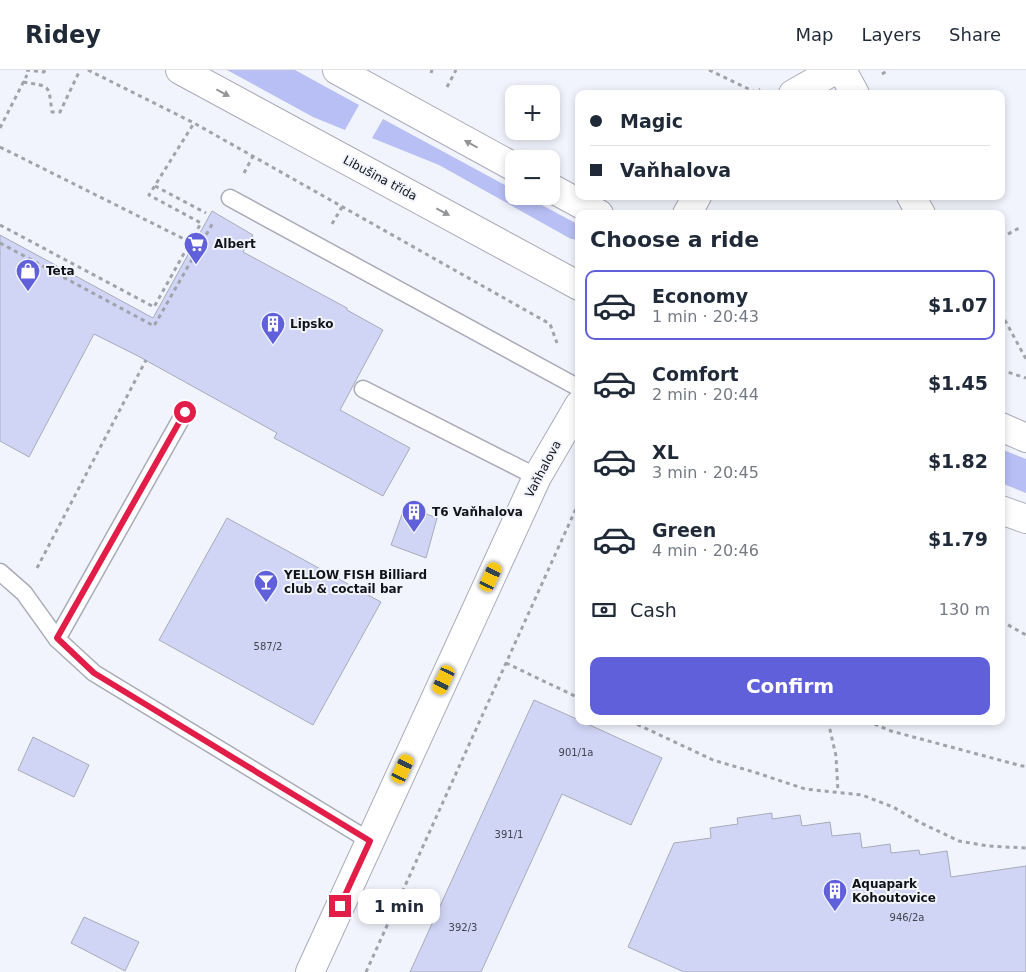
<!DOCTYPE html>
<meta charset="utf-8">
<style>
:root{--surface:#fff;--page:#f2f2f3;--text:#1f2937;--muted:#747a83;--line:#e0e1e3;--accent:#6061da}
body{margin:0;font-family:"DejaVu Sans",sans-serif;background:var(--page);color:var(--text);height:100vh;display:flex;flex-direction:column;font-size:19px;white-space:nowrap}
*{box-sizing:border-box;margin:0}
p{font-size:16px;color:var(--muted)}
.icon{flex:none;width:28px;height:28px;fill:none;stroke:currentColor;stroke-width:2;stroke-linecap:round;stroke-linejoin:round}
.map{position:relative;flex:1;overflow:hidden}
.details{position:absolute;left:575px;top:140px;width:430px;height:515px;display:flex;flex-direction:column;background:var(--surface);border-radius:10px;box-shadow:0 2px 8px #0003}
.details>*{flex:none}
.top-card{position:absolute;left:575px;top:20px;width:430px;height:110px;border-radius:10px;box-shadow:0 2px 8px #0003;display:grid;align-content:center;height:110px;padding:0 15px;background:var(--surface)}
.fabs{position:absolute;left:505px;top:15px;display:grid;gap:10px}
.fabs a{display:grid;place-items:center;width:55px;height:55px;border-radius:10px;background:var(--surface);box-shadow:0 2px 8px #0003;font-size:25px}
.end{position:absolute;width:22px;height:22px;margin:-11px;border:6px solid #e11d48;background:#fff;box-shadow:0 0 0 2px #fff}
.from{border-radius:50%}
.bubble{position:absolute;height:35px;border-radius:10px;background:var(--surface);box-shadow:0 2px 8px #0003;font-size:16px;font-weight:600;line-height:35px;text-align:center}
.car{position:absolute;width:15px;height:30px;margin:-15px -8px;border-radius:6px;box-shadow:0 0 4px 1px #0007;background:linear-gradient(#f5c518 24%,#345 0 40%,#f5c518 0 76%,#345 0 86%,#f5c518 0)}
.top-card b{display:flex;align-items:center;gap:18px;height:48px;font-size:19px}
.top-card b+b{border-top:1px solid var(--line)}
.top-card i{width:12px;height:12px;background:var(--text)}
ul{padding:0;list-style:none}
li{display:flex;align-items:center;gap:15px;height:70px;margin:0 10px 8px;padding:0 5px;border:2px solid transparent;border-radius:10px}
li div{flex:1}
li b{display:block;font-size:19px}
li em{font-style:normal;font-weight:600}
li.on{border-color:var(--accent)}
li>.icon{width:45px;height:45px;stroke-width:1.5}
h2{padding:0 15px;font-size:22px;line-height:60px}
.pay{display:flex;align-items:center;gap:12px;height:55px;padding:0 15px;font-size:19px}
.pay p{margin-inline-start:auto}
.button{display:flex;gap:10px;margin-top:auto;padding:10px 15px}
.button a{flex:1;height:58px;border-radius:10px;background:var(--accent);color:#fff;font-size:20px;font-weight:600;line-height:58px;text-align:center}
header{display:flex;align-items:center;gap:30px;box-sizing:border-box;height:70px;padding:0 25px;background:var(--surface);border-bottom:1px solid var(--line)}
header strong{font-size:24px}
nav{display:flex;gap:28px;margin-inline-start:auto;font-size:18px}
.map>svg:first-child{display:block}
</style>
<header>
<strong>Ridey</strong>
<nav><a>Map</a><a>Layers</a><a>Share</a></nav>
</header>
<div class="map">
<svg width="1026" height="902" viewBox="0 0 1026 902">
<rect width="100%" height="100%" fill="#f2f4fd"/>
<g fill="#b8bff4">
<polygon points="227,0 295,0 359,35 345,60 313,47"/>
<polygon points="383,49 514,120 514,126 525,126 579,155 579,170 571,169 439,95 372,68"/>
<polygon points="1001,379 1026,389 1026,423 1001,413"/>
</g>
<g fill="#d0d5f5" stroke="#a8abb9">
<polygon points="212,141 253,165 243,182 347,238 347,240 383,260 340,340 410,378 383,426 274,368 277,363 138,286 94,264 29,387 0,371 0,165 153,248"/>
<polygon points="405,436 437,448 426,488 391,475"/>
<polygon points="227,448 381,532 313,655 159,570"/>
<polygon points="534,630 579,650 579,651 581,651 662,688 631,755 562,724 481,902 410,902"/>
<polygon points="33,667 89,695 74,727 18,700"/>
<polygon points="772,743 772,749 800,745 802,756 830,752 832,766 860,763 862,778 890,774 891,783 919,780 920,785 947,781 951,807 1026,796 1026,902 684,902 628,877 674,773 711,768 710,758 738,754 737,748"/>
<polygon points="84,847 139,872 125,901 71,873"/>
</g>
<g fill="none" stroke-linecap="round" stroke-linejoin="round">
<defs>
<g id="service">
<polyline points="230,128 579,318"/>
<polyline points="363,319 537,407"/>
<polyline points="0,502 24,523 57,569 94,603 370,771"/>
<polyline points="57,569 185,342"/>
</g>
<g id="minor">
<polyline points="842,0 855,24"/>
<polyline points="793,24 835,0"/>
<polyline points="911,126 921,144"/>
<polyline points="687,144 697,126"/>
<polyline points="310,902 537,407 579,335"/>
</g>
<g id="tertiary">
<polyline points="180,0 579,216"/>
<polyline points="337,0 514,97"/>
<polyline points="551,118 599,144"/>
<polyline points="1001,357 1026,368"/>
<polyline points="1001,440 1026,449"/>
</g>
</defs>
<use href="#service" stroke="#a9abb9" stroke-width="19"/>
<use href="#minor" stroke="#a9abb9" stroke-width="30"/>
<use href="#tertiary" stroke="#a9abb9" stroke-width="30"/>
<g stroke="#a1a3aa" stroke-width="3" stroke-dasharray="4 4" stroke-linecap="butt">
<polyline points="26,0 44,2 45,0"/>
<polyline points="88,0 194,53 550,254 557,273"/>
<polyline points="709,0 755,22 760,19"/>
<polyline points="431,3 432,0"/>
<polyline points="882,4 889,0"/>
<path d="M23 12C52 17 48 14 52 42H60L80 0"/>
<polyline points="447,17 456,0"/>
<polyline points="0,58 27,5"/>
<polyline points="0,77 190,172"/>
<polyline points="244,103 253,86"/>
<polyline points="155,116 206,143"/>
<polyline points="332,154 342,137"/>
<polyline points="0,155 154,237 201,153 149,125 194,53"/>
<polyline points="1001,168 1019,158"/>
<polyline points="0,173 154,256 214,151"/>
<polyline points="1001,243 1026,289"/>
<polyline points="1001,300 1026,308"/>
<polyline points="37,498 146,290"/>
<polyline points="1001,551 1026,565"/>
<polyline points="506,593 579,628"/>
<polyline points="630,651 713,690 757,703 805,719 862,725 893,737 919,752 959,771 988,776 1026,778"/>
<polyline points="828,651 836,686 838,722"/>
<polyline points="867,651 891,661 1022,696 1026,696"/>
<polyline points="366,902 579,432"/>
</g>
<use href="#service" stroke="#fff" stroke-width="16"/>
<use href="#minor" stroke="#fff" stroke-width="28"/>
<use href="#tertiary" stroke="#fff" stroke-width="28"/>
</g>
<defs><path id="oneway-solid" d="M-6-.8H1V-3.2L6.5 0L1 3.2V.8H-6Z" transform="scale(1.25)"/></defs>
<g fill="#949597">
<use href="#oneway-solid" transform="translate(223 23) rotate(28)"/>
<use href="#oneway-solid" transform="translate(471 74) rotate(-151)"/>
<use href="#oneway-solid" transform="translate(443 142) rotate(28)"/>
</g>
<g fill="none" stroke-linecap="round" stroke-linejoin="round">
<polyline stroke="#e11d48" stroke-width="6" points="185,342 57,568 94,603 370,771 340,836"/>
</g>
<defs>
<symbol id="supermarket-pin" viewBox="-11 -11 22 30"><path d="M0 17L-7.5 6A9.5 9.5 0 1 1 7.5 6Z" fill="#6061da" stroke="#f2f4fd"/><path d="M-6-5.5h2.5l.6 2H6L4.5 2H-2.5L-4.4-4H-6ZM-1.5 3.2a1.3 1.3 0 1 0 .1 0ZM3 3.2a1.3 1.3 0 1 0 .1 0Z" fill="#fff"/></symbol>
<symbol id="shop-pin" viewBox="-11 -11 22 30"><path d="M0 17L-7.5 6A9.5 9.5 0 1 1 7.5 6Z" fill="#6061da" stroke="#f2f4fd"/><path d="M-5-2.5h2.3a2.7 3.5 0 0 1 5.4 0H5L5.5 6h-11ZM-1.5-2.5h3a1.5 2.3 0 0 0-3 0Z" fill="#fff"/></symbol>
<symbol id="building-pin" viewBox="-11 -11 22 30"><path d="M0 17L-7.5 6A9.5 9.5 0 1 1 7.5 6Z" fill="#6061da" stroke="#f2f4fd"/><path d="M-4-6H4V6H1V3H-1V6H-4ZM-2.5-4.3h1.7v1.8h-1.7ZM.8-4.3h1.7v1.8H.8ZM-2.5-1h1.7V.8h-1.7ZM.8-1h1.7V.8H.8Z" fill="#fff"/></symbol>
<symbol id="bar-pin" viewBox="-11 -11 22 30"><path d="M0 17L-7.5 6A9.5 9.5 0 1 1 7.5 6Z" fill="#6061da" stroke="#f2f4fd"/><path d="M-6-5H6L.8 .8V4.5H3.5V6h-7V4.5H-.8V.8Z" fill="#fff"/></symbol>
</defs>
<g fill-rule="evenodd">
<use href="#supermarket-pin" x="182" y="160" width="28" height="38"/>
<use href="#shop-pin" x="14" y="187" width="28" height="38"/>
<use href="#building-pin" x="259" y="240" width="28" height="38"/>
<use href="#building-pin" x="400" y="428" width="28" height="38"/>
<use href="#bar-pin" x="252" y="498" width="28" height="38"/>
<use href="#building-pin" x="821" y="807" width="28" height="38"/>
</g>
<g text-anchor="middle" stroke-width="4" stroke-linejoin="round" paint-order="stroke">
<g font-size="10" fill="#42444f">
<text x="268" y="580">587/2</text>
<text x="576" y="686">901/1a</text>
<text x="509" y="768">391/1</text>
<text x="907" y="851">946/2a</text>
<text x="463" y="861">392/3</text>
</g>
<g font-size="12" fill="#121318" stroke="#f2f4fd">
<text transform="translate(380 108) rotate(28)" y="4">Libušina třída</text>
<text transform="translate(543 399) rotate(-62)" y="4">Vaňhalova</text>
</g>
<g font-size="12" font-weight="bold" fill="#121318" stroke="#f2f4fd" text-anchor="start">
<text x="214" y="178">Albert</text>
<text x="46" y="205">Teta</text>
<text x="290" y="258">Lipsko</text>
<text x="432" y="446">T6 Vaňhalova</text>
<text x="284" y="509">YELLOW FISH Billiard<tspan x="284" dy="14">club &amp; coctail bar</tspan></text>
<text x="852" y="818">Aquapark<tspan x="852" dy="14">Kohoutovice</tspan></text>
</g>
</g>
</svg>
<div class="fabs">
<a>+</a>
<a>−</a>
</div>
<i class="end from" style="left:185px;top:342px"></i>
<i class="end" style="left:340px;top:836px"></i>
<div class="bubble" style="left:358px;top:819px;width:82px">1 min</div>
<i class="car" style="left:491px;top:507px;rotate:25deg"></i>
<i class="car" style="left:444px;top:610px;rotate:205deg"></i>
<i class="car" style="left:403px;top:699px;rotate:25deg"></i>
<div class="top-card">
<b><i class="from"></i>Magic</b>
<b><i></i>Vaňhalova</b>
</div>
<section class="details">
<h2>Choose a ride</h2>
<ul>
<li class="on"><svg class="icon" aria-label="car" viewBox="0 0 24 24"><path d="M5 17H2v-5l4-1 3-4h7l3 4 3 1v5h-3M9 17h6M6 11h13"/><circle cx="7" cy="17" r="2"/><circle cx="17" cy="17" r="2"/></svg><div><b>Economy</b><p>1 min · 20:43</p></div><em>$1.07</em></li>
<li><svg class="icon" aria-label="car" viewBox="0 0 24 24"><path d="M5 17H2v-5l4-1 3-4h7l3 4 3 1v5h-3M9 17h6M6 11h13"/><circle cx="7" cy="17" r="2"/><circle cx="17" cy="17" r="2"/></svg><div><b>Comfort</b><p>2 min · 20:44</p></div><em>$1.45</em></li>
<li><svg class="icon" aria-label="car" viewBox="0 0 24 24"><path d="M5 17H2v-5l4-1 3-4h7l3 4 3 1v5h-3M9 17h6M6 11h13"/><circle cx="7" cy="17" r="2"/><circle cx="17" cy="17" r="2"/></svg><div><b>XL</b><p>3 min · 20:45</p></div><em>$1.82</em></li>
<li><svg class="icon" aria-label="car" viewBox="0 0 24 24"><path d="M5 17H2v-5l4-1 3-4h7l3 4 3 1v5h-3M9 17h6M6 11h13"/><circle cx="7" cy="17" r="2"/><circle cx="17" cy="17" r="2"/></svg><div><b>Green</b><p>4 min · 20:46</p></div><em>$1.79</em></li>
</ul>
<div class="pay"><svg class="icon" aria-label="cash" viewBox="0 0 24 24"><path d="M3 7h18v10H3z"/><circle cx="12" cy="12" r="2"/></svg>Cash<p>130 m</p></div>
<div class="button"><a>Confirm</a></div>
</section>
</div>
